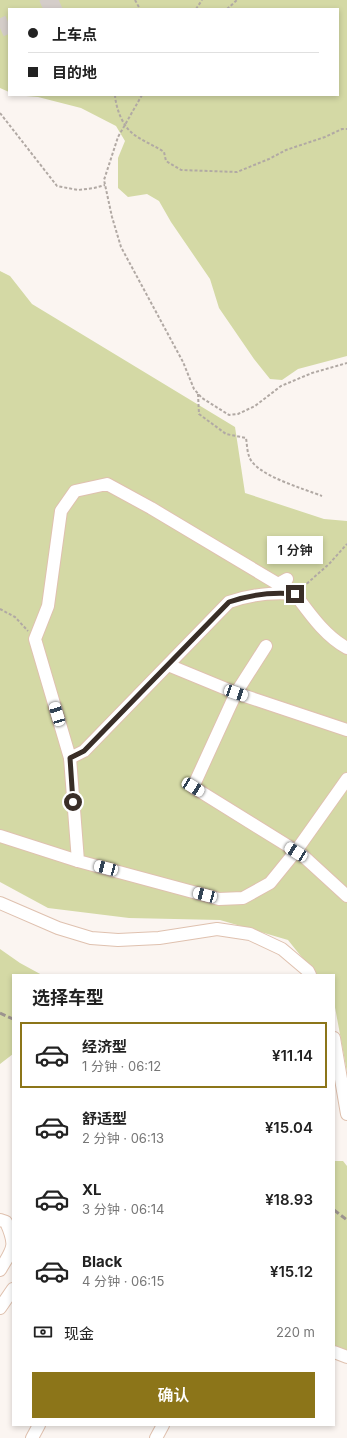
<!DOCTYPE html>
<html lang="zh">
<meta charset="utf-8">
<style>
:root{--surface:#fff;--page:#f6f6f6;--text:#222;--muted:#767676;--line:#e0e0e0;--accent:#8c7519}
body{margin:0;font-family:Inter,"Noto Sans SC",sans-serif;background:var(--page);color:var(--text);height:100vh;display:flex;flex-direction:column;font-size:15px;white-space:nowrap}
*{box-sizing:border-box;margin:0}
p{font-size:13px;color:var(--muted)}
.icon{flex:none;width:22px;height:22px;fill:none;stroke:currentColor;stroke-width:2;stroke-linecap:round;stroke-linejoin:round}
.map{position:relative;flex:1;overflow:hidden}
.drawer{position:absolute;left:12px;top:974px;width:323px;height:452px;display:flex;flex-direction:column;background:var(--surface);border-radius:0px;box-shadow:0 2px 6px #0003}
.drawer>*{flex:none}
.banner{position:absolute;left:8px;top:8px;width:331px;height:88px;border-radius:0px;box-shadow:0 2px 6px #0003;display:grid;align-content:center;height:88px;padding:0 20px;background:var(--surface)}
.end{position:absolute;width:18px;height:18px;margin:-9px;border:5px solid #392e27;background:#fff;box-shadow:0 0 0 2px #fff}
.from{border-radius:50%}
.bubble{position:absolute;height:28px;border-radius:0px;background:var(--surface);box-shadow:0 2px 6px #0003;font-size:13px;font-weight:600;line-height:28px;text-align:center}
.car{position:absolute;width:12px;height:24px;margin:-12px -6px;border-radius:5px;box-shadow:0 0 3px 1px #0007;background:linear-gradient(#fff 24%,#345 0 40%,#fff 0 76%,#345 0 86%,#fff 0)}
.banner b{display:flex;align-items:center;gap:14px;height:38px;font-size:15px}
.banner b+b{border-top:1px solid var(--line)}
.banner i{width:10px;height:10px;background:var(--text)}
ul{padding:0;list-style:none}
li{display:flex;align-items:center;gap:12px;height:66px;margin:0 8px 6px;padding:0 12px;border:2px solid transparent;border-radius:0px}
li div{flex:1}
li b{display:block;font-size:15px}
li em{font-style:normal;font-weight:600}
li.current{border-color:var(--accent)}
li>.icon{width:36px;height:36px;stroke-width:1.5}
h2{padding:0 20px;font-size:18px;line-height:48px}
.pay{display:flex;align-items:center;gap:10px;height:44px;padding:0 20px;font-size:15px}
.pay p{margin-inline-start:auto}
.primary-button{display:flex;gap:8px;margin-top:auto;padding:8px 20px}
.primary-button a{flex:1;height:46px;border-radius:0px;background:var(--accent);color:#fff;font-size:16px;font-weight:600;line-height:46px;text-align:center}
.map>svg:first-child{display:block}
</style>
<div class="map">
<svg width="347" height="1438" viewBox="0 0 347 1438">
<rect width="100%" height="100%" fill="#fbf5f1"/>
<g fill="#d4d9a5">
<polygon points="0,0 347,0 347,356 298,369 282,380 270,379 254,359 219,308 210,279 171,222 159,201 147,194 128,197 118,188 118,158 125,141 116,126 81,108 38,97 14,95 338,95 338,9 9,9 9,92 0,88"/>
<polygon points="0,271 10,276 32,304 235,427 245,493 324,519 347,521 347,1072 334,1002 334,975 316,975 288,940 220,920 129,918 48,908 0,882"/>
<polygon points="0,949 20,963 42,975 13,975 13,1054 0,1064"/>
<polygon points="334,1161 343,1161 347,1166 347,1356 334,1350"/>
</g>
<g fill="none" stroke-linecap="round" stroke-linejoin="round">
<g stroke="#d4cdc9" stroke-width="18" stroke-dasharray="18 9" stroke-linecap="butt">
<polyline points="43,9 63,0"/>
<polyline points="0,28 9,24"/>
</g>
<defs>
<g id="minor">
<path d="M287 579 278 584 151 508 107 484 75 491 61 511 48 606 35 639 70 758 84 751 229 602C249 595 274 592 295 594 310 614 325 636 347 648"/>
<polyline points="266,646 236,693 193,787 301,854 347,896"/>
<polyline points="168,665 236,693 347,730"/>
<polyline points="70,758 78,861 219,899 243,898 270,883 296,851 347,779"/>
<polyline points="0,836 78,861"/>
<polyline points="0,903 58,928 91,938 118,940 159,938 217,929 250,934 282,949 308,971 310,975"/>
<polyline points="334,1038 347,1114"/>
<path d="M0 1220 6 1222C17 1247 13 1248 0 1270"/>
<polyline points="0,1308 13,1289"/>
<polyline points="334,1352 347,1357"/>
<polyline points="32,1438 39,1425"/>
<polyline points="156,1438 163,1425"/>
</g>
</defs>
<use href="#minor" stroke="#dfc1af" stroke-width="14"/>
<g stroke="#b1a9a4" stroke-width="2" stroke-dasharray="3 2" stroke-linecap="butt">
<polyline points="135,0 140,9"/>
<polyline points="196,9 202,0"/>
<polyline points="227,9 237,0"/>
<path d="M115 95C116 109 123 128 136 136 145 142 155 146 164 152L166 161 181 170 237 172 269 159 286 150 325 137 342 129H347"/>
<polyline points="142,95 118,137 104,180 112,217 121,247 183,362 194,389 202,398 229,415 238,414 255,406 281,386 312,373 347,363"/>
<polyline points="0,113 57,186 78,190 94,188 105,185"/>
<path d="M198 394 199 414 226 434 246 438C247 444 247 451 249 456 254 475 305 489 322 496"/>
<polyline points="303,587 329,564 347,544"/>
<polyline points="0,609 15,617 28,631"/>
</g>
<use href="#minor" stroke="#fff" stroke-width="12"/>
<g stroke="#9c938e" stroke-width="3" stroke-dasharray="6 3" stroke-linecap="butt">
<polyline points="0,1013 13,1019"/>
<polyline points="334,1210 347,1220"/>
</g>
</g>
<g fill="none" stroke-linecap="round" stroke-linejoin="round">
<path stroke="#392e27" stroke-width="5" d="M73 802 70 758 84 751 229 602C249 595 273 592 295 594"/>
</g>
</svg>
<i class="end from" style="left:73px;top:802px"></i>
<i class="end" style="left:295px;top:594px"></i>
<div class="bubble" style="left:267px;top:536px;width:56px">1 分钟</div>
<i class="car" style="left:236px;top:693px;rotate:109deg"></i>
<i class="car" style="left:57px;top:714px;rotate:343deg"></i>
<i class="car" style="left:193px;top:787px;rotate:122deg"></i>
<i class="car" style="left:296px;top:852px;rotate:302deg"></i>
<i class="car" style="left:106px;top:868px;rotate:285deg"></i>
<i class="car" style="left:205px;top:895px;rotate:285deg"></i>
<div class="banner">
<b><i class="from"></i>上车点</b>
<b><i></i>目的地</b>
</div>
<section class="drawer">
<h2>选择车型</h2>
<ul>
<li class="current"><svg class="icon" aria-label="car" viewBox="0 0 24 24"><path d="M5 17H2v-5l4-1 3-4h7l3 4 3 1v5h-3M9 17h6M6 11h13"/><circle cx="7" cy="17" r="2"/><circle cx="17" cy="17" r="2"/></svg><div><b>经济型</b><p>1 分钟 · 06:12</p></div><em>¥11.14</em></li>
<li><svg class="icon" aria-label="car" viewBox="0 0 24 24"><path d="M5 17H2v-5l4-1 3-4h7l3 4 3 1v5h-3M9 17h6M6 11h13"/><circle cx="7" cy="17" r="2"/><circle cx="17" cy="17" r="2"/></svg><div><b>舒适型</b><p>2 分钟 · 06:13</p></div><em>¥15.04</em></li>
<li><svg class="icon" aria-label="car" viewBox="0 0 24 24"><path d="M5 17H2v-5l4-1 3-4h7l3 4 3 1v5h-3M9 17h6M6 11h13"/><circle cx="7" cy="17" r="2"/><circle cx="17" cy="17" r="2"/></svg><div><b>XL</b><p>3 分钟 · 06:14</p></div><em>¥18.93</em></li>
<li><svg class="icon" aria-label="car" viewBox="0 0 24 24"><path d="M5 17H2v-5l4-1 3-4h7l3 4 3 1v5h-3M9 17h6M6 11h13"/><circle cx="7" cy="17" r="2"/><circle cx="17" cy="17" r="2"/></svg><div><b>Black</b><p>4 分钟 · 06:15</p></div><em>¥15.12</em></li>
</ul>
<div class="pay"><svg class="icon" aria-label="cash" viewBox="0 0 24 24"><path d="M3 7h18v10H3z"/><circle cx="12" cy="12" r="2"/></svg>现金<p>220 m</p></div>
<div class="primary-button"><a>确认</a></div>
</section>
</div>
